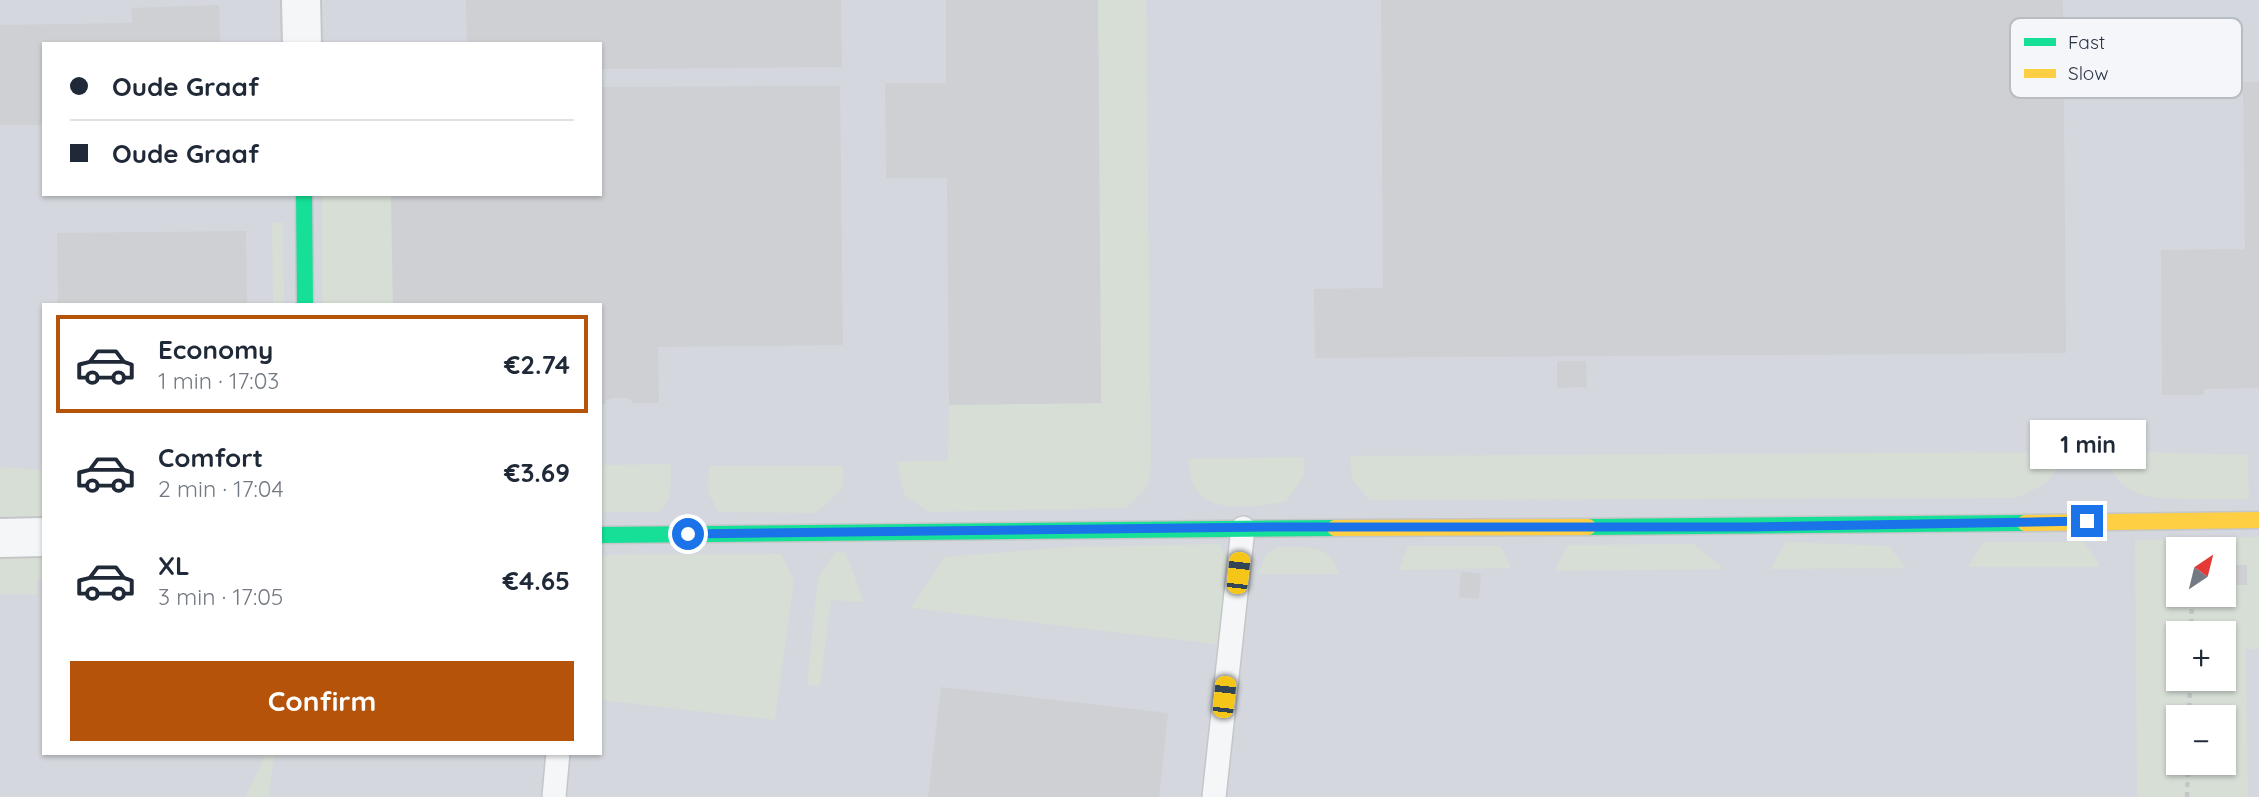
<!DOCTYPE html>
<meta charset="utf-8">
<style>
:root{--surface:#fff;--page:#f2f2f3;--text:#1f2937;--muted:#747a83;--line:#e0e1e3;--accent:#b45309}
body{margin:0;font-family:Quicksand,sans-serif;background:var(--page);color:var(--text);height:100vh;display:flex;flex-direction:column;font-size:26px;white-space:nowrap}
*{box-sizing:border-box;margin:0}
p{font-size:23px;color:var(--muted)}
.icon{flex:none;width:38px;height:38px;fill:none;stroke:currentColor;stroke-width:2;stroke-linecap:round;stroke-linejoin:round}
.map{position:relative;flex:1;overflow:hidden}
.sheet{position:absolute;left:42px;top:303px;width:560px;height:452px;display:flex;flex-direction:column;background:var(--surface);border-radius:0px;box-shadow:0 2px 5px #0004}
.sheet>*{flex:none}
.banner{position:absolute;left:42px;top:42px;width:560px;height:154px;border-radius:0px;box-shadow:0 2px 5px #0004;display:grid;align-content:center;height:154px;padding:0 28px;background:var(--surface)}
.needle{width:46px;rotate:35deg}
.tools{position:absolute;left:2166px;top:537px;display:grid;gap:14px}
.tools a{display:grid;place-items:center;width:70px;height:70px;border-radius:0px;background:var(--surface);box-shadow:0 2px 5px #0004;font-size:35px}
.end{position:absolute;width:32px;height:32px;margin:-16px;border:9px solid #1a73e8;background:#fff;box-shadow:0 0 0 4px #fff}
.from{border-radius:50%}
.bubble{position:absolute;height:49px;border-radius:0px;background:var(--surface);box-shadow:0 2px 5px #0004;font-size:23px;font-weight:700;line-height:49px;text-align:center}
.car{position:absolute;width:21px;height:42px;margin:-21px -10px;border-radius:9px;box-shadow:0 0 5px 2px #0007;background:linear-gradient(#f5c518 24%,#345 0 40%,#f5c518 0 76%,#345 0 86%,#f5c518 0)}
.banner b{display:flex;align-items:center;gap:24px;height:66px;font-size:26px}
.banner b+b{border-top:2px solid var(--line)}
.banner i{width:18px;height:18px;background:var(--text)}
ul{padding:12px 0 0;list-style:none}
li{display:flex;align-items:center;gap:21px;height:98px;margin:0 14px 10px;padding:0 14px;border:4px solid transparent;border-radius:0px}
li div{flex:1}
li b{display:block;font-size:26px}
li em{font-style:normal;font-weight:700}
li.current{border-color:var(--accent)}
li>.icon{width:63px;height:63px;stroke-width:1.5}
.cta{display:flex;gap:14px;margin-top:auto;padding:14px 28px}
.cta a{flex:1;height:80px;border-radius:0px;background:var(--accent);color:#fff;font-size:28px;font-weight:700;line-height:80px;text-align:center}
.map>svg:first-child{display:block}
</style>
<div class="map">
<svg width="2259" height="797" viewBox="0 0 2259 797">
<rect width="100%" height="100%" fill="#e6e8ea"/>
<path fill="#d4d7dd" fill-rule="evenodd" d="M0 0H2259V797H0ZM44 44H600V194H44ZM44 304H600V752H44ZM2179 550H2224V595H2179ZM2179 634H2224V679H2179ZM2179 718H2224V763H2179Z"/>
<g fill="#d6ded6" fill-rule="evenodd">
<polygon points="1098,0 1146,0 1151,464 1148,485 1127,508 928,512 904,494 897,461 948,461 949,405 1101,403"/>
<polygon points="322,194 391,194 393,304 322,304"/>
<polygon points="283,222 284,304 273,304 272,223"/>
<path d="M2103 451 2248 455 2249 499C2229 499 2209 499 2189 499 2148 499 2116 497 2103 451Z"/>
<path d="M2060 452C2059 481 2039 487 2016 498L1370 500 1352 480 1350 456Z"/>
<path d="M1304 457V476L1286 502C1257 505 1212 517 1194 486 1190 479 1190 467 1188 459Z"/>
<polygon points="671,464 670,498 659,512 600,512 600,465"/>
<polygon points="709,466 843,466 843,487 816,513 719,512 708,493"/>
<polygon points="0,467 44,470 44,517 0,518"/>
<path d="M2259 537V649H2246L2248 797H2137L2135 540ZM2179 550H2224V595H2179ZM2179 634H2224V679H2179ZM2179 718H2224V763H2179Z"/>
<polygon points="1786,542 1889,546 1906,568 1770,569"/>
<polygon points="1983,542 2084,542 2101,567 1968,567"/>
<polygon points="1219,544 1233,569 1223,645 911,608 944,557 1067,547"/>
<polygon points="1694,544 1724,569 1554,571 1568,545"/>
<polygon points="1408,546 1500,546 1511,568 1399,570"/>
<path d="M1278 547C1306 548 1329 542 1339 574H1258L1266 554Z"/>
<polygon points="835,552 846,553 864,602 831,600 820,687 807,684 818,577"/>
<polygon points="781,554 794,580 775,720 600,700 600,560 604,555"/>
<polygon points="0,556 44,556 44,579 38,579 37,595 0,594"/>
<polygon points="267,752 274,753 269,797 245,797"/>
</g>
<g fill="#ced0d3">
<polygon points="466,0 841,0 842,67 600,69 600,44 467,44"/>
<polygon points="946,0 1098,0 1101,403 949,405 947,178 886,178 885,83 946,83"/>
<polygon points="1381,0 2063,0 2066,353 1315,358 1314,289 1383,288"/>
<polygon points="219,5 220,44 44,44 44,125 0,125 0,25 132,23 131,8"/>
<polygon points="2243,82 2259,82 2259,388 2204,389 2204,395 2162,395 2161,250 2245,249"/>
<polygon points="840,86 843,345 658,347 659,403 632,403 632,400 624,398 613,398 606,400 606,404 600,404 600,304 393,304 391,194 600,194 600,87"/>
<polygon points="246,231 247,304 58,304 57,233"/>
<polygon points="1557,361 1586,361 1587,387 1557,388"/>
<polygon points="2229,565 2247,565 2247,585 2230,585"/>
<polygon points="1461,571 1481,574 1479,599 1459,597"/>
<polygon points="941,687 1168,713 1159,797 928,797"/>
</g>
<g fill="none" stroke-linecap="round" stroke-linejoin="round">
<defs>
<g id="lane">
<polyline points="554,797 558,752"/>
<polyline points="1214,797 1243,528"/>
</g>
<g id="street">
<polyline points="301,0 302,44"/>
<polyline points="0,538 44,537"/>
</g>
<g id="fast">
<polyline points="304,194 305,304"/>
<polyline points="1588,527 2025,523"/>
<polyline points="600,535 1335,528"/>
</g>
<g id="slow">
<polyline points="2025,523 2259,520"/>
<polyline points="1335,528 1588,527"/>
</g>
</defs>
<use href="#lane" stroke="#c4c6c8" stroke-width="26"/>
<use href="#street" stroke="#c4c6c8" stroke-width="42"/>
<use href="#fast" stroke="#c4c6c8" stroke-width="19"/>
<use href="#slow" stroke="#c4c6c8" stroke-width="19"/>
<g stroke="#c5c6ca" stroke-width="4.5" stroke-dasharray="5 5" stroke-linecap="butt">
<polyline points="2191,634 2192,595"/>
<polyline points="2189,718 2190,679"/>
<polyline points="2187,797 2188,763"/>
</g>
<use href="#lane" stroke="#f5f6f7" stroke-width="23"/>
<use href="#street" stroke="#f5f6f7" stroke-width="38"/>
<use href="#fast" stroke="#16e098" stroke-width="16"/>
<use href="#slow" stroke="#ffcf43" stroke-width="16"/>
</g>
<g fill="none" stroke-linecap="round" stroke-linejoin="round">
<polyline stroke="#1a73e8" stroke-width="9" points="688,534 1270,527 1749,527 2087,521"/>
</g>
<rect x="2010" y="18" width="232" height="80" rx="10" fill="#f4f6f9" stroke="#b8bcc3" stroke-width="2"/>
<rect x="2024" y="38" width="32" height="8" fill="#16e098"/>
<rect x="2024" y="69" width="32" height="9" fill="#ffcf43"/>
<g font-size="19" fill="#2b3445">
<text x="2068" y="49">Fast</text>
<text x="2068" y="80">Slow</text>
</g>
</svg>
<div class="tools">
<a><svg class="needle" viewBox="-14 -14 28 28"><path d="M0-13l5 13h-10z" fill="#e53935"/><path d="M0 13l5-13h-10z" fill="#747a83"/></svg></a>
<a>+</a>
<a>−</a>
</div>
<i class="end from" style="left:688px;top:534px"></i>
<i class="end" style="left:2087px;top:521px"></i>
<div class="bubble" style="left:2030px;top:420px;width:116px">1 min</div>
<i class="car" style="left:1238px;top:573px;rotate:6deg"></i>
<i class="car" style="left:1224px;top:697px;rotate:6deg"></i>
<div class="banner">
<b><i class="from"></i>Oude Graaf</b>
<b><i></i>Oude Graaf</b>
</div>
<section class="sheet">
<ul>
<li class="current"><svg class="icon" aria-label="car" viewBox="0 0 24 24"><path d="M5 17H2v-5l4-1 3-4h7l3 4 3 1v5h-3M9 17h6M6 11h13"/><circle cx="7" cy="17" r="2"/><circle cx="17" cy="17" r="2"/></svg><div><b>Economy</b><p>1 min · 17:03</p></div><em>€2.74</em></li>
<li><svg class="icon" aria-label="car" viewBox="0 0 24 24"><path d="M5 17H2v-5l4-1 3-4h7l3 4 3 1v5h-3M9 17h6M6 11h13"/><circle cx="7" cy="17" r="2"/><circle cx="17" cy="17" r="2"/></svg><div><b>Comfort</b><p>2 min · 17:04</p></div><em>€3.69</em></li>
<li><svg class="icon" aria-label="car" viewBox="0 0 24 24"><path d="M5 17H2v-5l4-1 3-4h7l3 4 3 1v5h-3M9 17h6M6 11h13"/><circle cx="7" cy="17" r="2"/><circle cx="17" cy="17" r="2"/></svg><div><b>XL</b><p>3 min · 17:05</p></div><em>€4.65</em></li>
</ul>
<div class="cta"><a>Confirm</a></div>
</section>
</div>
